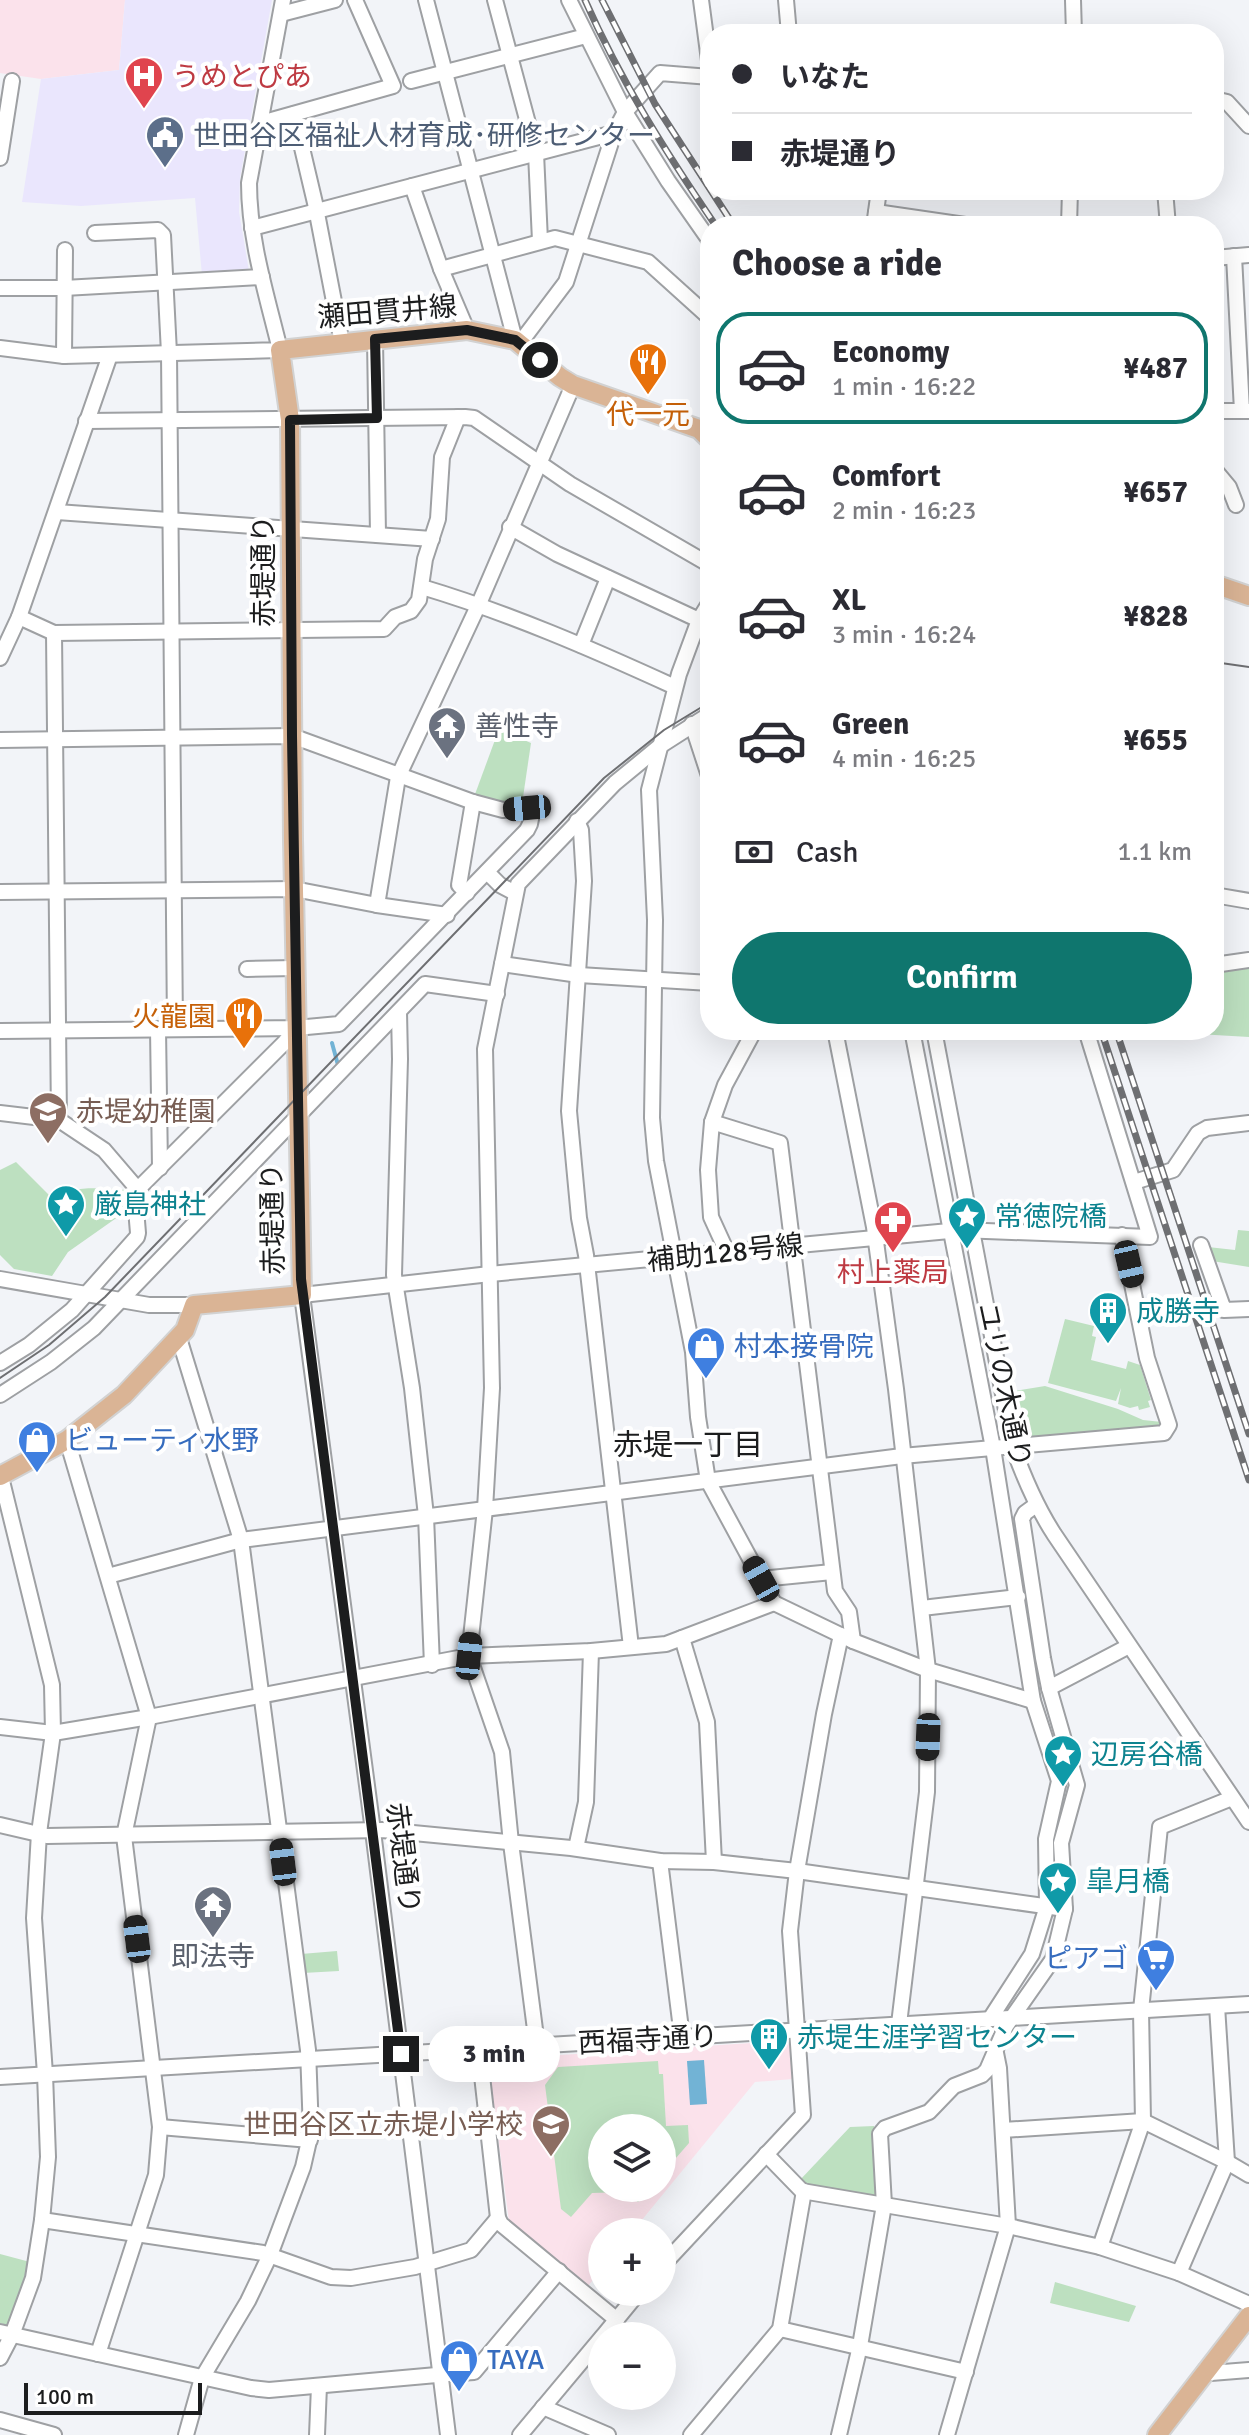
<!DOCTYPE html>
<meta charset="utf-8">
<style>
:root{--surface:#fff;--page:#f7f7f7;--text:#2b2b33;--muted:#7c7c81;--line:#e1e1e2;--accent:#0f766e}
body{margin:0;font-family:Signika,"Noto Sans JP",sans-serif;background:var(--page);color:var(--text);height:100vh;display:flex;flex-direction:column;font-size:30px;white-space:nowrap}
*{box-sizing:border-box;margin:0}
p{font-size:26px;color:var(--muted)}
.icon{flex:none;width:44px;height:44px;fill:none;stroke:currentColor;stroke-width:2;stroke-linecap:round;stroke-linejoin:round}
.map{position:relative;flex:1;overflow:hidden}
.panel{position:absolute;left:700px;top:216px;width:524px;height:824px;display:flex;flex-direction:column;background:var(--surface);border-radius:32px;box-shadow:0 8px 32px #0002}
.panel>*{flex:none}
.hud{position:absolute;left:700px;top:24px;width:524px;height:176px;border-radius:32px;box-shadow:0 8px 32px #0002;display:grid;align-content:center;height:176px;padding:0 32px;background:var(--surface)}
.controls{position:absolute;left:588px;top:2114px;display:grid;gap:16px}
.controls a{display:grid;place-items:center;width:88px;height:88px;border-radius:50%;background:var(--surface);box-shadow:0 8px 32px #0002;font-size:40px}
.scale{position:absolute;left:24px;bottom:20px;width:178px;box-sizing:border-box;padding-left:8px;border:4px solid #1c1d1e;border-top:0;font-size:22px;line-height:28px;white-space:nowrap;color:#1c1d1e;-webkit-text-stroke:6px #fff;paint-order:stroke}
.end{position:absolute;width:36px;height:36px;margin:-18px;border:10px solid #1c1d1e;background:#fff;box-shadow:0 0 0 4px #fff}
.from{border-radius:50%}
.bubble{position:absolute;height:56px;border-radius:28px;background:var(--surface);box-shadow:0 8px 32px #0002;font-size:26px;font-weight:800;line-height:56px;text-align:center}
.car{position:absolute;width:24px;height:48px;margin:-24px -12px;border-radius:10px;box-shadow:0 0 6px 2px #0007;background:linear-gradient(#222 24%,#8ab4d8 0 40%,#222 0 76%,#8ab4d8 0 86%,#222 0)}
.hud b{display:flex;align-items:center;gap:28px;height:76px;font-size:30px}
.hud b+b{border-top:2px solid var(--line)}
.hud i{width:20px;height:20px;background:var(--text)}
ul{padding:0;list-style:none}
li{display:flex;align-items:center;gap:24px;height:112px;margin:0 16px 12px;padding:0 16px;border:4px solid transparent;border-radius:32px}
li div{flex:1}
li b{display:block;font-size:30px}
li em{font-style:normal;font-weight:800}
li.on{border-color:var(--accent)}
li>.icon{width:72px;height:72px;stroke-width:1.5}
h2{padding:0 32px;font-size:36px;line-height:96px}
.pay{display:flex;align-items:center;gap:20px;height:88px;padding:0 32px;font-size:30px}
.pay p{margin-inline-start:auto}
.cta{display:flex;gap:16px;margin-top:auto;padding:16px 32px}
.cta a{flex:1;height:92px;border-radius:48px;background:var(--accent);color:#fff;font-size:32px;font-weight:800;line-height:92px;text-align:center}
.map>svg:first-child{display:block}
</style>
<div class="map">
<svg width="1249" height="2435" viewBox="0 0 1249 2435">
<rect width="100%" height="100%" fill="#f2f4f8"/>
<g fill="#fbe2eb" fill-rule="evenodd">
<polygon points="0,0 125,0 119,70 41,79 0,73"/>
<path d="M784 2041 790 2045 793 2079 755 2082 632 2232H602V2269L588 2286 509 2221 489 2067 496 2059ZM602 2128H662V2188H602Z"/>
</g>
<polygon fill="#eae6fd" points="125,0 272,0 240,178 239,212 249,271 202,275 195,198 81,206 22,202 41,79 119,70"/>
<g fill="#bde0c0">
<polygon points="499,729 531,743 522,804 501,804 474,797"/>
<polygon points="1249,964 1249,1037 1129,1030 1214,1030 1214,970"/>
<path d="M16 1162 51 1197C76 1185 99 1188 127 1190L132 1207 68 1252 52 1276 14 1269 0 1255V1170Z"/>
<polygon points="1238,1230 1249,1231 1249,1267 1212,1261 1208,1247 1235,1250"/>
<polygon points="1065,1319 1094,1326 1092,1336 1096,1337 1091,1360 1126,1369 1128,1361 1140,1365 1151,1400 1148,1401 1150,1407 1139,1410 1138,1406 1130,1408 1118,1404 1121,1388 1116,1401 1048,1383"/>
<polygon points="1045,1386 1118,1409 1143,1420 1162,1422 1159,1430 1030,1441 1023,1436 1015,1391"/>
<polygon points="337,1951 339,1971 303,1973 301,1954"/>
<polygon points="658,2061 659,2074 663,2074 666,2126 688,2125 689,2143 662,2174 662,2128 602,2128 602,2188 650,2188 638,2202 626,2192 592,2193 571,2217 561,2209 545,2085 558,2067"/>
<polygon points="874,2126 879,2195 874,2198 808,2188 800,2180 850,2127"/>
<polygon points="0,2254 30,2262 7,2325 0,2323"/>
<polygon points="1055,2282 1136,2306 1129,2322 1050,2303"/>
</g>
<polygon fill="#72b3d5" points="704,2060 707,2104 690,2105 687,2061"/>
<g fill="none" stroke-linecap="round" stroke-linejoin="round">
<polyline stroke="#72b3d5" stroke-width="4" points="332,1043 338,1065"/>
<defs>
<g id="minor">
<polyline points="426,0 515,340"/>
<polyline points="495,0 536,153 540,241"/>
<polyline points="569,0 625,112 668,181 710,241"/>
<polyline points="701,0 710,68"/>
<polyline points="786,0 789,34"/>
<polyline points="1073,0 1074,34"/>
<polyline points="281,14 335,0"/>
<polyline points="411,81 586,36"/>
<polyline points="1214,99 1227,102 1249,126"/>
<polyline points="294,114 315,203 342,343"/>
<polyline points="261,123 393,86 355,0"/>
<polyline points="0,158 12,81"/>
<polyline points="412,186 441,269 467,330"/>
<polyline points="1165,190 1168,226"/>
<polyline points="876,212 972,226"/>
<polyline points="874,226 879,190"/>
<polyline points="1069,226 1070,190"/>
<polyline points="252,228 614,133"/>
<polyline points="95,233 158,230 163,235 169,353 175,1029"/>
<polyline points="1234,256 1242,411"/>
<polyline points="1214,258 1249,255"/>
<polyline points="441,269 555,238 648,262 710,318"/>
<polyline points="0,288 64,288 262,277"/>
<polyline points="375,339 378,535"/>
<polyline points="520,343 566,282 614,133 625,112 660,73 710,77"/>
<path d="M0 348 64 356 280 350C267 296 249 240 249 183L283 0"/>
<polyline points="64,356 65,250"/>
<polyline points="1214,411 1249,411"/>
<polyline points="86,421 465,417 474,418 570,484 710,565"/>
<polyline points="1214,469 1229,487 1236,505"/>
<polyline points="57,512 432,539"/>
<polyline points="510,527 557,554 699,620"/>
<path d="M422 587C509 613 592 649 675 687"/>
<polyline points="710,602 699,620 679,674 649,790 655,920 652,1118 656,1161 693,1352 698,1417 708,1481 774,1603 853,1641 928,1670 1033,1701"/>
<polyline points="19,617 54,633 384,629 395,617 411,611 419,600 425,559 438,519 442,457 458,417"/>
<polyline points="54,633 59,1120"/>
<polyline points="581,645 608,578"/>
<polyline points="0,658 19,617 110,355"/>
<polyline points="692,724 710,779"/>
<polyline points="0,740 292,736 473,802 503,810 527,808 533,809 530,824 527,830 339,1024 296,1028 0,1031"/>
<polyline points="577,821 581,830 584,881 569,1111 579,1218 586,1255 631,1647"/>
<polyline points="487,872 500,885 515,893"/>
<polyline points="0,892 294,889 377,905 447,915"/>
<polyline points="467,893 459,885 473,802"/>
<polyline points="1214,895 1249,901"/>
<polyline points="377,905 398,777 478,606 573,385"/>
<polyline points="502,964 579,975 710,983"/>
<polyline points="1214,965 1249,960"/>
<polyline points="247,969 295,968"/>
<polyline points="399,1012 400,1059 394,1275 412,1388 426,1516 432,1665"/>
<polyline points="158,1029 160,1168"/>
<polyline points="835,1030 874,1227 896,1389 928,1670 927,1792 899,2024"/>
<polyline points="912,1030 993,1448 1033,1701 1059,1781 1046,1839 1047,1906 1032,1954 990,2019"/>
<path d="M934 1030 1013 1447C1024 1478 1036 1506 1054 1534L1249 1822"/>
<polyline points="0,1113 59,1120 104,1150 134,1185 138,1233 137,1237 72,1310 29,1345 0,1363"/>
<polyline points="712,1122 780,1143 835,1591 849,1612 853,1641"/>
<polyline points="1134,1182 1173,1170 1198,1133 1207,1128 1249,1123"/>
<polyline points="136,1191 284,1043 296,1028"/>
<polyline points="1201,1245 1224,1310 1249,1309"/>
<polyline points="727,1252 711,1217 708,1170 712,1122 725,1085 752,1035 752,1030"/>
<polyline points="0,1279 149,1305 194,1305"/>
<polyline points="179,1338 241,1540 308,2050 311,2132 303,2167 270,2255 248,2301 202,2378 186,2435"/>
<polyline points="0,1395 51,1362 94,1328 425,984 497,994"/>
<polyline points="67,1440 149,1717 124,1836 160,2127 156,2175 98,2354"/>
<polyline points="0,1473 52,1685 53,1733 39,1833 34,1918 45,2074 48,2157 42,2220 33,2278 12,2335 0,2358"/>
<polyline points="108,1576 241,1540 902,1456 1164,1433 1169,1425 1147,1358 1122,1235"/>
<polyline points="761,1579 832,1572"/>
<polyline points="922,1608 1018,1597"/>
<polyline points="682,1638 707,1722 714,1862"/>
<polyline points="1049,1688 1129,1646"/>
<polyline points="0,1727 53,1733 149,1717 469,1656 591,1651 666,1644 774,1603"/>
<polyline points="0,1825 47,1836 382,1830 571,1848 660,1861 714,1862 797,1871 1065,1909"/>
<polyline points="576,1848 586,1802 591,1651"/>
<polyline points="660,1861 682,2037"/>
<polyline points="537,2045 511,1843 502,1752 469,1656 485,1509 492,1388 485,1049 518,884 615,783 660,746 710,714"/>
<polyline points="479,2049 498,2218 501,2224 617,2320"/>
<polyline points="0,2077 1249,2004"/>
<polyline points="160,2127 310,2140"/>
<polyline points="1003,2130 1143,2121 1227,2162 1249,2175"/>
<polyline points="766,2154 802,2191 1008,2226 1100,2247 1179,2273 1249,2304"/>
<polyline points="42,2220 263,2253 331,2277 351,2278 415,2267 471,2250 498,2218"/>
<polyline points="1100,2247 1143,2121 1141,2010 1160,1827 1232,1798"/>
<polyline points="662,2266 803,2115 790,1931 797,1871 824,1714 841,1635"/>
<polyline points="1179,2273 1227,2162 1217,2006"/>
<polyline points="780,2329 966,2372"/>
<polyline points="0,2332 251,2388 269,2390 459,2373 474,2372 559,2271"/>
<polyline points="603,2336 639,2292"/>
<polyline points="1205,2370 1211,2373 1249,2370"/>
<polyline points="543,2407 608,2435"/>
<polyline points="0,2420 54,2435"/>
<polyline points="317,2435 319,2386"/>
<polyline points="448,2435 373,1831 302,1295 490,1274 960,1230 1150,1237 1086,1030"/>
<polyline points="520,2435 602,2337"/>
<polyline points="691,2435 780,2329 804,2191"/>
<polyline points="839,2435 860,2346 884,2205 880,2134 885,2128 929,2112 954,2086 982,2075 987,2070 1006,2026 1053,1959 1065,1909 1061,1843 1077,1785 1049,1688 1043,1658 1022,1519 1025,1513 1036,1505"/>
<polyline points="947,2435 1008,2226 999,2068 996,2053"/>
</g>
<g id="major">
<polyline points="1214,584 1249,596"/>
<polyline points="0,1476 67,1440 124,1395 185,1330 194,1305 302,1295 293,840 290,420 280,350 467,330 515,340 560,377 573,385 699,429 710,440"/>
<polyline points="1157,2435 1249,2316"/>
</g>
</defs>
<use href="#minor" stroke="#9ea0a3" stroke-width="18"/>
<use href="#major" stroke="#d2d2d2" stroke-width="22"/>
<use href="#minor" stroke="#fff" stroke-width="14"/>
<use href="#major" stroke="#dab495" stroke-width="18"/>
<g stroke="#6e6f72" stroke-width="2">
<polyline points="1214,662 1249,667"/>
<polyline points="0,1378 49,1345 105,1297 604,778 664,730 710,702"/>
</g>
<defs>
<g id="rail">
<path d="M585 0C620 80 667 154 716 226"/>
<polyline points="602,0 655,104 734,226"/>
<polyline points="1101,1030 1249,1480"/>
<polyline points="1116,1030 1249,1434"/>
</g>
</defs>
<use href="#rail" stroke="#6e6f72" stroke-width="7"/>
<use href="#rail" stroke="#fff" stroke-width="4" stroke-dasharray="12" stroke-linecap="butt"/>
</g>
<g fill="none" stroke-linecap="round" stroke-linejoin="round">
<polyline stroke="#1c1d1e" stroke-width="10" points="401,2054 301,1279 292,736 290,420 377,418 375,339 467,330 515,340 540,360"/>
</g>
<defs>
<symbol id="hospital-pin" viewBox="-11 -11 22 30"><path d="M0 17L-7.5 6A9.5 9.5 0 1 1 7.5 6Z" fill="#e0444e" stroke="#fff"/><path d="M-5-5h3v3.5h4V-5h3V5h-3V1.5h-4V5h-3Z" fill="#fff"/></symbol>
<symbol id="civic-pin" viewBox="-11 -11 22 30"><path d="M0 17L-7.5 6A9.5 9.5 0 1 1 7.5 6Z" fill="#5c6f8a" stroke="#fff"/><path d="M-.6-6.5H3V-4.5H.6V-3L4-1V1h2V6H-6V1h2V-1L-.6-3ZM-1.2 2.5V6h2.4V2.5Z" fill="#fff"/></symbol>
<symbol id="restaurant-pin" viewBox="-11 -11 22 30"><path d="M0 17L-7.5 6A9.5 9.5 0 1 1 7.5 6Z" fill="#e8710a" stroke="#fff"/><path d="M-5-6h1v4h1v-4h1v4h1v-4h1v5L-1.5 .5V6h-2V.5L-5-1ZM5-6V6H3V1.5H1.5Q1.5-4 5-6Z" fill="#fff"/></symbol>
<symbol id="temple-pin" viewBox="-11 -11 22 30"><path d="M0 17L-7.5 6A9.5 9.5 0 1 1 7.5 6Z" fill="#6b7280" stroke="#fff"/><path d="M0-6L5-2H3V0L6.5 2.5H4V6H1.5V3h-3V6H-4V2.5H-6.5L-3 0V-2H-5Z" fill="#fff"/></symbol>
<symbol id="school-pin" viewBox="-11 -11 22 30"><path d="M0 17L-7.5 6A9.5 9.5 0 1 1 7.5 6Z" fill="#8d6e63" stroke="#fff"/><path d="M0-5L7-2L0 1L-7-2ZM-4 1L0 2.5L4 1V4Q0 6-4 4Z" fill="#fff"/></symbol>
<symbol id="sight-pin" viewBox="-11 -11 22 30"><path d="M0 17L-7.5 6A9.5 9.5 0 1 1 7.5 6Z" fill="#0f9aa8" stroke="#fff"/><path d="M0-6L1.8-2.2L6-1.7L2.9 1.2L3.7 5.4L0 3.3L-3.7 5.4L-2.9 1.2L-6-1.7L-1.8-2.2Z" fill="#fff"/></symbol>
<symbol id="pharmacy-pin" viewBox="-11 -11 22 30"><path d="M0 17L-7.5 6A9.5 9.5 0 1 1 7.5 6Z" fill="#e0444e" stroke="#fff"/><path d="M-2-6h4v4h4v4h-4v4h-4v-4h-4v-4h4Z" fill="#fff"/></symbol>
<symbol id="building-pin" viewBox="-11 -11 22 30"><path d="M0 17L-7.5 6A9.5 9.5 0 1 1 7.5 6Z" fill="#0f9aa8" stroke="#fff"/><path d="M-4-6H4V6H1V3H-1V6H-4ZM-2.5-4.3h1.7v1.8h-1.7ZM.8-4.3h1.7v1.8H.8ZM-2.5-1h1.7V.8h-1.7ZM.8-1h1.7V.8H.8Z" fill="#fff"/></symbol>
<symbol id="shop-pin" viewBox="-11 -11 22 30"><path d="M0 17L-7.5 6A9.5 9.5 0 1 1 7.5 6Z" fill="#3f7fe0" stroke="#fff"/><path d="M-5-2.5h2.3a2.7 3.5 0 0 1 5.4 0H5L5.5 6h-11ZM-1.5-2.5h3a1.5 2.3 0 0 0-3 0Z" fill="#fff"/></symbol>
<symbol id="supermarket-pin" viewBox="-11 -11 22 30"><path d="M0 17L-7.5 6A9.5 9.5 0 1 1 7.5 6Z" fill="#3f7fe0" stroke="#fff"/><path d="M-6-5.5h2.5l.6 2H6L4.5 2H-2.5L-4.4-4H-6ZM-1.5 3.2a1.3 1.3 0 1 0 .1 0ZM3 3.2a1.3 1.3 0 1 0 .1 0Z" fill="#fff"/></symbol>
</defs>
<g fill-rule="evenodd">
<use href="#hospital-pin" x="122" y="54" width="44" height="60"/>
<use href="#civic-pin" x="143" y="113" width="44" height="60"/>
<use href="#restaurant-pin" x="626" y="340" width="44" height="60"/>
<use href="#temple-pin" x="425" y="704" width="44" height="60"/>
<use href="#restaurant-pin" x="222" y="994" width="44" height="60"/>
<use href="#school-pin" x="26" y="1089" width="44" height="60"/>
<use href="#sight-pin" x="44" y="1182" width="44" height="60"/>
<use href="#sight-pin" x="945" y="1194" width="44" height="60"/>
<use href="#pharmacy-pin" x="871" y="1198" width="44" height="60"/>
<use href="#building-pin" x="1086" y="1289" width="44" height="60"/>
<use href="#shop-pin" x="684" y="1324" width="44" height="60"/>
<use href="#shop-pin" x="15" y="1418" width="44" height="60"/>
<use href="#sight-pin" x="1041" y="1732" width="44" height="60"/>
<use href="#sight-pin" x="1036" y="1859" width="44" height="60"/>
<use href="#temple-pin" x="191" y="1883" width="44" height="60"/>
<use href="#supermarket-pin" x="1134" y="1936" width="44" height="60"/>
<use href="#building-pin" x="747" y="2015" width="44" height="60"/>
<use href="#school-pin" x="529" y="2102" width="44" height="60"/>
<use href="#shop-pin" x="437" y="2337" width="44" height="60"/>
</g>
<g text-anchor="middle" stroke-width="8" stroke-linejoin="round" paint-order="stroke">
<g font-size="28" fill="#be3a42" stroke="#fff" text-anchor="start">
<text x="172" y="86">うめとぴあ</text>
<text x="893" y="1282" text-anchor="middle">村上薬局</text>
</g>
<g font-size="28" fill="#4e5e75" stroke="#fff" text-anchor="start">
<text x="193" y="145">世田谷区福祉人材育成･研修センター</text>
</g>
<g font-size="28" fill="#1c1d1e" stroke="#fff">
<text transform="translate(387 311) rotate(-5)" y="10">瀬田貫井線</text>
<text transform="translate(263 571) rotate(-90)" y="10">赤堤通り</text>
<text transform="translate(272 1219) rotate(-91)" y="10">赤堤通り</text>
<text transform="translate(725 1252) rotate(-6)" y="10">補助128号線</text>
<text transform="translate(1005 1385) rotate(78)" y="10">ユリの木通り</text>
<text transform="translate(404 1858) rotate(83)" y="10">赤堤通り</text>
<text transform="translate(648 2039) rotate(-3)" y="10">西福寺通り</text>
</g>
<g font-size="28" fill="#c56008" stroke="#fff">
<text x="648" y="424">代一元</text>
<text x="216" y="1026" text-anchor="end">火龍園</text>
</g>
<g font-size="28" fill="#5b616d" stroke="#fff" text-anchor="start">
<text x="475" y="736">善性寺</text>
<text x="213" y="1966" text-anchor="middle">即法寺</text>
</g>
<g font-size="28" fill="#785e54" stroke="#fff" text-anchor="start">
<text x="76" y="1121">赤堤幼稚園</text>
<text x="523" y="2134" text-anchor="end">世田谷区立赤堤小学校</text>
</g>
<g font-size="28" fill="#0d838f" stroke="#fff" text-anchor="start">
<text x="94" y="1214">厳島神社</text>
<text x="995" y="1226">常徳院橋</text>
<text x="1136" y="1321">成勝寺</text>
<text x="1091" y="1764">辺房谷橋</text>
<text x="1086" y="1891">皐月橋</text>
<text x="797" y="2047">赤堤生涯学習センター</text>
</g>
<g font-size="28" fill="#366cbe" stroke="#fff" text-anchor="start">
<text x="734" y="1356">村本接骨院</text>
<text x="65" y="1450">ビューティ水野</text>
<text x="1128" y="1968" text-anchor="end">ピアゴ</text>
<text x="487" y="2369">TAYA</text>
</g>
<g font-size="30" fill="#1c1d1e" stroke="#fff">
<text x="688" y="1455">赤堤一丁目</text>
</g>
</g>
</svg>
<div class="controls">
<a><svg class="icon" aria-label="layers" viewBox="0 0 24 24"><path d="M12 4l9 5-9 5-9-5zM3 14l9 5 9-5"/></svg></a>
<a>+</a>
<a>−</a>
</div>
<div class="scale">100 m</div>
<i class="end from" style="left:540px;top:360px"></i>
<i class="end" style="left:401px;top:2054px"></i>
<div class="bubble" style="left:428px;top:2026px;width:132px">3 min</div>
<i class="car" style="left:527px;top:808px;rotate:265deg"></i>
<i class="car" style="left:1129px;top:1264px;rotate:167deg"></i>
<i class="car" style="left:761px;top:1579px;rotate:331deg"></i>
<i class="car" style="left:469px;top:1656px;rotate:6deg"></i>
<i class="car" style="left:928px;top:1737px;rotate:182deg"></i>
<i class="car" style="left:283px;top:1862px;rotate:353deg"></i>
<i class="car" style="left:137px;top:1939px;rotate:353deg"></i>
<div class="hud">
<b><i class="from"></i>いなた</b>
<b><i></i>赤堤通り</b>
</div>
<section class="panel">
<h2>Choose a ride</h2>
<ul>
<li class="on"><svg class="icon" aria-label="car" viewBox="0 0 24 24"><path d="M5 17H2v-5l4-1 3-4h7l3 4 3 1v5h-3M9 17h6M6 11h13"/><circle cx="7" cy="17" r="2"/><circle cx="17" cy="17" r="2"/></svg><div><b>Economy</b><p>1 min · 16:22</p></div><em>¥487</em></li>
<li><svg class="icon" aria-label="car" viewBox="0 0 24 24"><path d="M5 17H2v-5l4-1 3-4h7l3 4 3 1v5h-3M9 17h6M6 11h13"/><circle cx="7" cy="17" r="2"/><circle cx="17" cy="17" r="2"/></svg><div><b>Comfort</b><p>2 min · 16:23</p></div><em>¥657</em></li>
<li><svg class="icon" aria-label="car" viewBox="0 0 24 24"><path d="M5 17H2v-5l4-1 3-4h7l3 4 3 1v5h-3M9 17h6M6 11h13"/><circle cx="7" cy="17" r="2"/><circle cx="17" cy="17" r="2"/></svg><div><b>XL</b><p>3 min · 16:24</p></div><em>¥828</em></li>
<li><svg class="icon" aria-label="car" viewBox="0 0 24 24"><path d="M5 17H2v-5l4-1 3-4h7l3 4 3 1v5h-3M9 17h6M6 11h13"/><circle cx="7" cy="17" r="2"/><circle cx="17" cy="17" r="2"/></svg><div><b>Green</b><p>4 min · 16:25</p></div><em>¥655</em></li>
</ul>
<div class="pay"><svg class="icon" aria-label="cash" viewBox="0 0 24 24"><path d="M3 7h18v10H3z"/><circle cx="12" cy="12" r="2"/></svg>Cash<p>1.1 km</p></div>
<div class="cta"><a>Confirm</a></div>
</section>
</div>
